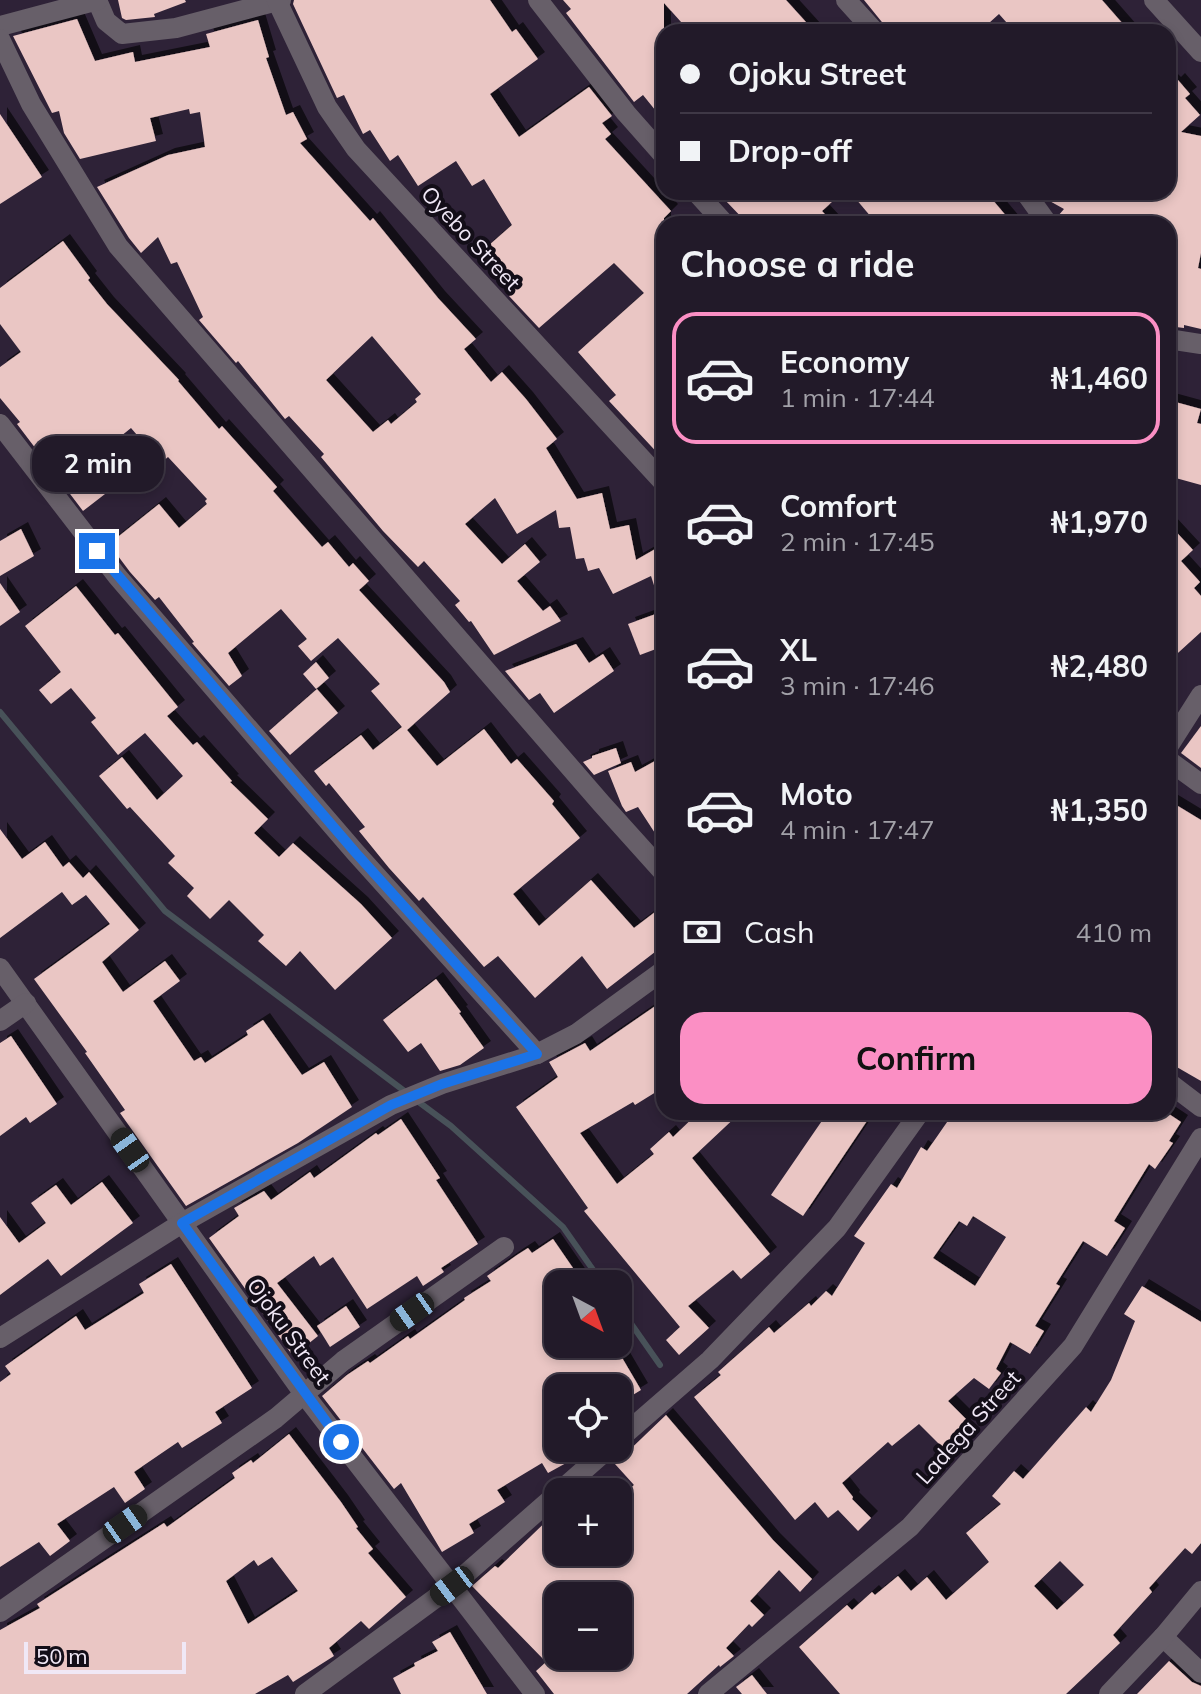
<!DOCTYPE html>
<meta charset="utf-8">
<style>
:root{--surface:#221a29;--page:#2a2331;--text:#f1f3f6;--muted:#a2a1a8;--line:#3f3846;--accent:#fb8fc4}
body{margin:0;font-family:Mulish,sans-serif;background:var(--page);color:var(--text);height:100vh;display:flex;flex-direction:column;font-size:30px;white-space:nowrap}
*{box-sizing:border-box;margin:0}
p{font-size:26px;color:var(--muted)}
.icon{flex:none;width:44px;height:44px;fill:none;stroke:currentColor;stroke-width:2;stroke-linecap:round;stroke-linejoin:round}
.map{position:relative;flex:1;overflow:hidden}
.sheet{position:absolute;left:656px;top:216px;width:520px;height:904px;display:flex;flex-direction:column;background:var(--surface);border-radius:24px;box-shadow:0 4px 12px #0003,0 0 0 2px var(--line)}
.sheet>*{flex:none}
.hud{position:absolute;left:656px;top:24px;width:520px;height:176px;border-radius:24px;box-shadow:0 4px 12px #0003,0 0 0 2px var(--line);display:grid;align-content:center;height:176px;padding:0 24px;background:var(--surface)}
.needle{width:52px;rotate:139deg}
.fabs{position:absolute;left:544px;top:1270px;display:grid;gap:16px}
.fabs a{display:grid;place-items:center;width:88px;height:88px;border-radius:16px;background:var(--surface);box-shadow:0 4px 12px #0003,0 0 0 2px var(--line);font-size:40px}
.scale{position:absolute;left:24px;bottom:20px;width:162px;box-sizing:border-box;padding-left:8px;border:4px solid #f0e8f6;border-top:0;font-size:22px;line-height:28px;white-space:nowrap;color:#f0e8f6;-webkit-text-stroke:6px #130e18;paint-order:stroke}
.end{position:absolute;width:36px;height:36px;margin:-18px;border:10px solid #1a73e8;background:#fff;box-shadow:0 0 0 4px #fff}
.from{border-radius:50%}
.bubble{position:absolute;height:56px;border-radius:24px;background:var(--surface);box-shadow:0 4px 12px #0003,0 0 0 2px var(--line);font-size:26px;font-weight:700;line-height:56px;text-align:center}
.car{position:absolute;width:24px;height:48px;margin:-24px -12px;border-radius:10px;box-shadow:0 0 6px 2px #0007;background:linear-gradient(#222 24%,#8ab4d8 0 40%,#222 0 76%,#8ab4d8 0 86%,#222 0)}
.hud b{display:flex;align-items:center;gap:28px;height:76px;font-size:30px}
.hud b+b{border-top:2px solid var(--line)}
.hud i{width:20px;height:20px;background:var(--text)}
ul{padding:0;list-style:none}
li{display:flex;align-items:center;gap:24px;height:132px;margin:0 16px 12px;padding:0 8px;border:4px solid transparent;border-radius:24px}
li div{flex:1}
li b{display:block;font-size:30px}
li em{font-style:normal;font-weight:700}
li.on{border-color:var(--accent)}
li>.icon{width:72px;height:72px;stroke-width:1.5}
h2{padding:0 24px;font-size:36px;line-height:96px}
.pay{display:flex;align-items:center;gap:20px;height:88px;padding:0 24px;font-size:30px}
.pay p{margin-inline-start:auto}
.button{display:flex;gap:16px;margin-top:auto;padding:16px 24px}
.button a{flex:1;height:92px;border-radius:24px;background:var(--accent);color:#111;font-size:32px;font-weight:700;line-height:92px;text-align:center}
.map>svg:first-child{display:block}
</style>
<div class="map">
<svg width="1201" height="1694" viewBox="0 0 1201 1694">
<defs>
<filter id="shadow"><feDropShadow dx="7" dy="-7" stdDeviation="0" flood-color="#0009"/></filter>
</defs>
<rect width="100%" height="100%" fill="#2e2237"/>
<g fill="none" stroke-linecap="round" stroke-linejoin="round">
<g stroke="#485259" stroke-width="6">
<polyline points="0,712 165,911 407,1093"/>
<polyline points="416,1100 451,1126 563,1227 603,1284"/>
<polyline points="618,1305 660,1365"/>
</g>
</g>
<g fill="#eac6c4" fill-rule="evenodd" filter="url(#shadow)">
<polygon points="118,0 185,0 186,2 154,14 155,17 126,20 122,18"/>
<polygon points="294,0 490,0 512,32 516,29 538,59 490,94 519,137 589,87 612,116 602,123 611,134 605,139 671,211 664,218 664,460 609,401 616,395 578,352 644,293 614,263 539,328 509,296 512,293 479,254 512,225 484,179 472,186 456,161 418,186 398,155 390,161 370,130 363,134 344,95 337,98 293,4"/>
<polygon points="563,0 786,0 815,32 690,32 664,3 664,121 643,95 634,102 566,13 571,9"/>
<polygon points="864,0 1102,0 1130,32 1015,32 999,14 979,32 890,32"/>
<path d="M77 19 95 61 133 52 135 62 210 47 206 34 258 20 269 57 266 58 286 115 293 112 307 139 300 143 370 221 373 218 438 298 476 339 464 349 491 382 502 372 526 399 557 439 546 448 577 499 602 493 610 529 629 525 636 560 664 544V606L661 607 651 576 613 594 599 568 588 571 584 558 576 559 570 527 559 528 556 510 517 534 495 498 465 524 502 564 525 544 540 562 517 581 543 611 550 606 561 621 494 655 471 621 469 622 455 605 460 601 424 561 418 567 383 531 321 457 324 454 289 416 285 419 238 361 236 363 199 320 203 317 177 262 171 264 158 237 141 253 129 238 97 187 168 155 205 147 200 112 190 114 189 109 150 118 156 141 80 159 64 133 59 111 52 113 13 36ZM372 336 421 394 415 399 417 402 391 424 388 420 373 432 326 380Z"/>
<polygon points="1168,78 1174,84 1178,80 1190,94 1185,98 1200,115 1181,132 1201,136 1201,253 1198,268 1201,269 1201,329 1184,325 1184,328 1168,326 1168,224 1061,224 1058,216 1064,209 1046,199 1041,192 1168,192"/>
<polygon points="0,114 42,177 0,204"/>
<polygon points="733,192 843,192 822,211 834,224 748,224 725,200"/>
<polygon points="850,192 986,192 1013,224 877,224"/>
<polygon points="63,241 90,278 88,280 107,304 179,380 178,381 219,429 222,426 277,487 273,491 322,547 328,542 349,567 353,563 369,581 359,590 444,682 450,692 407,730 437,766 484,729 511,764 517,759 554,801 552,804 580,838 513,894 539,926 591,880 634,928 655,912 664,924 664,945 607,989 582,956 535,998 498,956 484,967 423,897 419,901 389,868 359,831 365,827 329,783 326,786 314,771 361,735 373,750 402,727 371,691 380,684 338,638 311,661 298,646 307,639 281,609 228,653 242,676 229,686 192,643 194,642 159,597 155,600 130,572 109,544 159,504 179,528 207,504 205,501 207,499 168,457 161,463 131,428 105,449 127,477 83,511 17,424 20,422 0,398 0,367 21,352 0,324 0,288"/>
<polygon points="1168,400 1201,409 1197,423 1201,424 1201,485 1172,477 1174,468 1168,467"/>
<polygon points="1168,523 1193,550 1181,561 1200,582 1194,588 1201,596 1201,632 1168,662"/>
<polygon points="21,529 34,556 0,576 0,541"/>
<polygon points="0,583 20,612 0,626"/>
<polygon points="76,586 115,635 118,633 178,707 167,716 193,745 197,742 232,781 230,782 268,819 254,833 279,857 293,843 361,904 392,938 335,990 300,951 286,966 258,941 264,935 229,900 210,919 187,896 194,888 168,863 175,856 130,807 127,809 99,776 122,757 157,800 183,776 145,733 118,755 91,722 96,718 71,688 51,704 39,690 61,672 25,626"/>
<polygon points="664,611 664,646 640,655 628,624"/>
<polygon points="576,644 589,663 603,654 614,671 554,713 540,693 529,700 505,671"/>
<polygon points="316,662 329,678 316,689 303,674"/>
<polygon points="317,689 338,713 290,755 269,731"/>
<polygon points="1201,726 1201,768 1181,753"/>
<polygon points="616,748 621,763 594,775 583,762 592,758 592,756"/>
<polygon points="664,756 664,847 638,807 626,812 622,806 608,771 631,762 635,772"/>
<polygon points="1168,800 1201,820 1201,1081 1168,1062"/>
<polygon points="0,829 22,859 45,842 63,867 69,862 83,878 89,872 139,930 102,962 123,992 165,961 180,981 153,1001 194,1061 201,1057 205,1063 248,1035 246,1031 263,1020 302,1075 324,1062 352,1107 298,1143 186,1206 120,1113 125,1110 85,1053 87,1052 34,979 110,924 86,895 72,905 62,892 0,938"/>
<polygon points="436,979 461,1012 459,1013 484,1048 460,1065 440,1071 421,1043 408,1052 383,1020"/>
<polygon points="664,1000 664,1087 635,1105 633,1102 580,1133 617,1184 654,1154 650,1149 669,1132 673,1137 699,1112 741,1112 692,1158 770,1254 741,1279 733,1270 688,1306 709,1328 679,1355 666,1340 680,1327 584,1211 588,1208 516,1107 558,1077 549,1062 585,1043 590,1051"/>
<polygon points="11,1036 57,1104 30,1123 26,1117 0,1136 0,1043"/>
<polygon points="828,1112 873,1112 803,1216 771,1195"/>
<path d="M954 1112H1166L1181 1122 1169 1141 1173 1143 1155 1169 1149 1164 1114 1221 1125 1228 1107 1256 1083 1241 1056 1284 1060 1286 1035 1326 1044 1331 1030 1354 1010 1342 996 1369 1001 1373 989 1389 974 1378 948 1401 968 1421 942 1447 919 1424 892 1446 888 1442 842 1483 853 1497 852 1499 871 1518 858 1531 838 1510 828 1518 815 1502 795 1520 694 1397 721 1375 718 1372 769 1327 774 1333 809 1303 811 1306 826 1291 832 1296 865 1243 854 1236 891 1184 897 1188 921 1147 927 1151ZM973 1216 1006 1237 975 1286 933 1258 959 1221 967 1226Z"/>
<polygon points="401,1119 440,1178 436,1180 478,1244 441,1268 444,1272 423,1286 417,1276 367,1309 333,1257 320,1266 314,1256 277,1283 318,1336 293,1356 209,1238 239,1216 234,1208 264,1191 271,1200 310,1172 314,1178 376,1133 378,1135"/>
<polygon points="102,1182 133,1223 61,1276 48,1259 0,1295 0,1217 19,1243 46,1223 31,1203 56,1185 71,1205"/>
<polygon points="553,1239 584,1284 558,1284 558,1344 614,1344 641,1390 618,1404 618,1388 558,1388 558,1440 545,1448 568,1448 562,1452 568,1462 548,1473 542,1463 497,1490 505,1502 469,1524 474,1533 442,1552 401,1483 394,1489 322,1396 347,1375 368,1361 370,1363 408,1336 410,1339 465,1300 464,1298 491,1281 487,1276 517,1255 528,1248 532,1253"/>
<polygon points="171,1264 252,1388 215,1412 222,1423 182,1448 178,1442 134,1472 145,1489 125,1503 114,1487 57,1524 70,1541 50,1556 39,1542 0,1567 0,1382 11,1374 5,1366 76,1316 85,1330 144,1293 139,1284"/>
<path d="M1142 1286 1201 1322V1543L1192 1554 1185 1548 1149 1588 1152 1592 1113 1635 1120 1643 1066 1694H840L799 1647 847 1605 852 1610 872 1592 875 1595 898 1576 911 1591 927 1577 946 1600 989 1562 966 1533 1001 1504 992 1496 1014 1471 1023 1479 1086 1407 1091 1412 1111 1380 1135 1321 1124 1314ZM1060 1561 1084 1585 1057 1610 1034 1586Z"/>
<polygon points="346,1306 360,1327 330,1347 317,1326"/>
<path d="M666 1415 773 1540 812 1579 800 1592 779 1570 750 1601 764 1615 752 1627 749 1624 726 1648 734 1656 720 1667 719 1665 687 1694H554L536 1671 546 1662 472 1586 495 1566 498 1568 558 1510V1552H618V1499L634 1485 615 1464ZM558 1596H618V1656H558Z"/>
<path d="M289 1434 341 1502 358 1527 356 1528 373 1549 368 1553 406 1597 369 1629 361 1621 329 1648 334 1656 293 1682 288 1675 255 1694H0V1630L40 1608 37 1604 164 1523 167 1527 235 1478 232 1473 251 1460 253 1463ZM272 1557 298 1591 248 1624 226 1581 254 1560 258 1566Z"/>
<polygon points="450,1632 487,1694 401,1694 393,1678 415,1666 414,1663 438,1651 432,1642"/>
<polygon points="1169,1661 1192,1682 1201,1686 1201,1694 1137,1694"/>
<polygon points="752,1675 767,1694 742,1694 736,1687"/>
</g>
<g fill="none" stroke-linecap="round" stroke-linejoin="round">
<g stroke="#675f69" stroke-width="20">
<polyline points="97,0 106,21 122,34 176,28 281,0"/>
<polyline points="538,0 626,113 664,156"/>
<polyline points="846,0 875,32"/>
<polyline points="1154,0 1201,52"/>
<polyline points="277,1 327,107 356,149 664,483"/>
<polyline points="0,26 98,0"/>
<polyline points="0,39 31,104 118,246 601,803 664,873"/>
<polyline points="696,192 725,224"/>
<polyline points="1025,192 1048,224"/>
<polyline points="1168,339 1201,344"/>
<polyline points="0,424 117,576 355,852 537,1054"/>
<polyline points="1168,747 1201,695"/>
<polyline points="1168,760 1201,784"/>
<polyline points="0,968 304,1394 535,1694"/>
<polyline points="0,1021 26,1003"/>
<polyline points="1168,1082 1201,1107"/>
<polyline points="0,1338 182,1223 391,1105 442,1084 537,1054 576,1034 664,970"/>
<polyline points="618,1440 710,1360 837,1228 920,1112"/>
<polyline points="559,1492 609,1448"/>
<polyline points="0,1612 276,1418 343,1361 504,1247"/>
<polyline points="1163,1637 1201,1673"/>
<polyline points="305,1694 452,1586 558,1493"/>
<polyline points="708,1694 910,1527 1073,1346 1201,1138"/>
<polyline points="1109,1694 1163,1637 1201,1591"/>
</g>
</g>
<g fill="none" stroke-linecap="round" stroke-linejoin="round">
<polyline stroke="#1a73e8" stroke-width="10" points="97,551 355,852 537,1054 442,1084 391,1105 182,1223 341,1442"/>
</g>
<g text-anchor="middle" stroke-width="8" stroke-linejoin="round" paint-order="stroke">
<g font-size="22" fill="#f0e8f6" stroke="#130e18">
<text transform="translate(471 238) rotate(47)" y="8">Oyebo Street</text>
<text transform="translate(289 1331) rotate(54)" y="8">Ojoku Street</text>
<text transform="translate(968 1427) rotate(-48)" y="8">Ladega Street</text>
</g>
</g>
</svg>
<div class="fabs">
<a><svg class="needle" viewBox="-14 -14 28 28"><path d="M0-13l5 13h-10z" fill="#e53935"/><path d="M0 13l5-13h-10z" fill="#a2a1a8"/></svg></a>
<a><svg class="icon" aria-label="locate" viewBox="0 0 24 24"><circle cx="12" cy="12" r="6"/><path d="M12 2v4M12 18v4M2 12h4M18 12h4"/></svg></a>
<a>+</a>
<a>−</a>
</div>
<div class="scale">50 m</div>
<i class="end from" style="left:341px;top:1442px"></i>
<i class="end" style="left:97px;top:551px"></i>
<div class="bubble" style="left:32px;top:436px;width:132px">2 min</div>
<i class="car" style="left:130px;top:1150px;rotate:325deg"></i>
<i class="car" style="left:412px;top:1312px;rotate:235deg"></i>
<i class="car" style="left:125px;top:1524px;rotate:55deg"></i>
<i class="car" style="left:452px;top:1586px;rotate:233deg"></i>
<div class="hud">
<b><i class="from"></i>Ojoku Street</b>
<b><i></i>Drop-off</b>
</div>
<section class="sheet">
<h2>Choose a ride</h2>
<ul>
<li class="on"><svg class="icon" aria-label="car" viewBox="0 0 24 24"><path d="M5 17H2v-5l4-1 3-4h7l3 4 3 1v5h-3M9 17h6M6 11h13"/><circle cx="7" cy="17" r="2"/><circle cx="17" cy="17" r="2"/></svg><div><b>Economy</b><p>1 min · 17:44</p></div><em>₦1,460</em></li>
<li><svg class="icon" aria-label="car" viewBox="0 0 24 24"><path d="M5 17H2v-5l4-1 3-4h7l3 4 3 1v5h-3M9 17h6M6 11h13"/><circle cx="7" cy="17" r="2"/><circle cx="17" cy="17" r="2"/></svg><div><b>Comfort</b><p>2 min · 17:45</p></div><em>₦1,970</em></li>
<li><svg class="icon" aria-label="car" viewBox="0 0 24 24"><path d="M5 17H2v-5l4-1 3-4h7l3 4 3 1v5h-3M9 17h6M6 11h13"/><circle cx="7" cy="17" r="2"/><circle cx="17" cy="17" r="2"/></svg><div><b>XL</b><p>3 min · 17:46</p></div><em>₦2,480</em></li>
<li><svg class="icon" aria-label="car" viewBox="0 0 24 24"><path d="M5 17H2v-5l4-1 3-4h7l3 4 3 1v5h-3M9 17h6M6 11h13"/><circle cx="7" cy="17" r="2"/><circle cx="17" cy="17" r="2"/></svg><div><b>Moto</b><p>4 min · 17:47</p></div><em>₦1,350</em></li>
</ul>
<div class="pay"><svg class="icon" aria-label="cash" viewBox="0 0 24 24"><path d="M3 7h18v10H3z"/><circle cx="12" cy="12" r="2"/></svg>Cash<p>410 m</p></div>
<div class="button"><a>Confirm</a></div>
</section>
</div>
